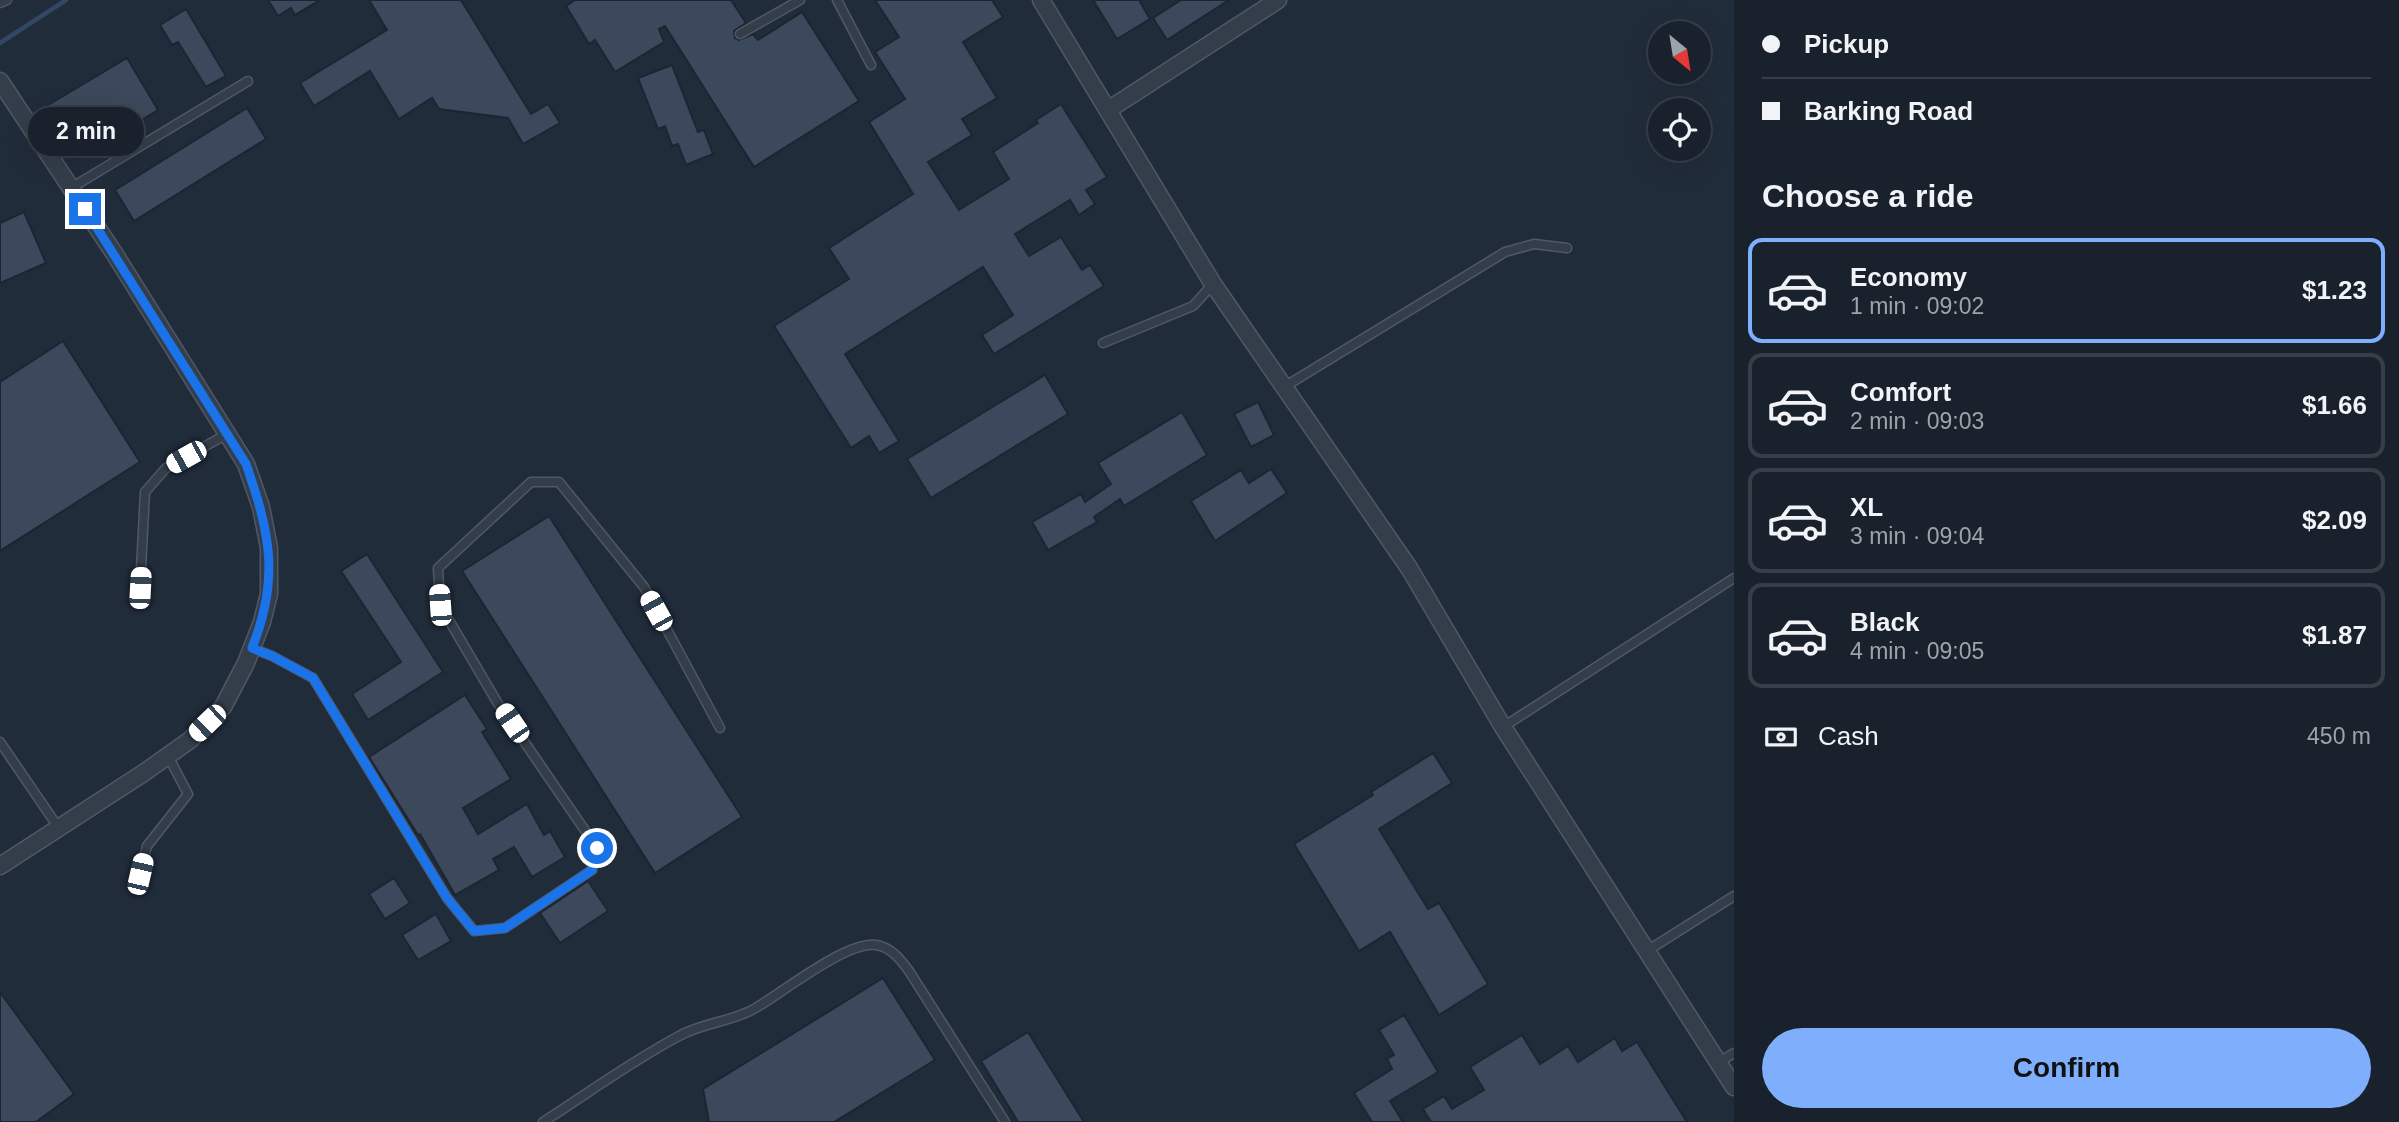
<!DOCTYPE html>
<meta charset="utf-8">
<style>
:root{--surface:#19212c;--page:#222934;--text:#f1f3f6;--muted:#9fa3a9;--line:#373e48;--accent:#7faefd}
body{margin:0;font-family:Arial,sans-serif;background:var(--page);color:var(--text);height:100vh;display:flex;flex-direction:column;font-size:26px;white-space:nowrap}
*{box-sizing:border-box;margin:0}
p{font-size:23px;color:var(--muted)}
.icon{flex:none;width:38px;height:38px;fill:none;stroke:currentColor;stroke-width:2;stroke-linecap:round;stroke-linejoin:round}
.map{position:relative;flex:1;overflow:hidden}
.details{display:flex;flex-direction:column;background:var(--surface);width:665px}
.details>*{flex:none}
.banner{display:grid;align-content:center;height:154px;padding:0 28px;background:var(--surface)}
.needle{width:46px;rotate:150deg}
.controls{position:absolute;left:1648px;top:21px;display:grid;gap:14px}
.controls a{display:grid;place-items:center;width:63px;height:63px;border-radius:50%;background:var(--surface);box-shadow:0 7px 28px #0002,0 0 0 2px var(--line);font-size:35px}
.end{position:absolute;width:32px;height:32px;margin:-16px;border:9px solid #1a73e8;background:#fff;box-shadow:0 0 0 4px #fff}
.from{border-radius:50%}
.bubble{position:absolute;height:49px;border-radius:24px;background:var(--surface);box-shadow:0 7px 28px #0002,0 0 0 2px var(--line);font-size:23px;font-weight:700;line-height:49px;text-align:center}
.car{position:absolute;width:21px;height:42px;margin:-21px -10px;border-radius:9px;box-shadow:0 0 5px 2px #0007;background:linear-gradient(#fff 24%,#345 0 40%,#fff 0 76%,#345 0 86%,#fff 0)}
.banner b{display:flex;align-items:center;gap:24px;height:66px;font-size:26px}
.banner b+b{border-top:2px solid var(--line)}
.banner i{width:18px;height:18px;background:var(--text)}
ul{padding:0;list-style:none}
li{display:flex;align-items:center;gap:21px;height:105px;margin:0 14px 10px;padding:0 14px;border:4px solid var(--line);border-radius:14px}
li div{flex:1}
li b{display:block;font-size:26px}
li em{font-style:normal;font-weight:700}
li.active{border-color:var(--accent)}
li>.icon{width:63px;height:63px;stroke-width:1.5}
h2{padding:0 28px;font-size:32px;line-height:84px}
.pay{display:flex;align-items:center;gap:18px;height:77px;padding:0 28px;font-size:26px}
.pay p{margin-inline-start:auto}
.primary-button{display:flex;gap:14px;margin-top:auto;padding:14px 28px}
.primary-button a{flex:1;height:80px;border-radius:42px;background:var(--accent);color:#111;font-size:28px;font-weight:700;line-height:80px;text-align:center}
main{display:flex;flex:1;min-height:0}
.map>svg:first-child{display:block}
</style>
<main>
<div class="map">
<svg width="1734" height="1122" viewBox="0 0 1734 1122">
<rect width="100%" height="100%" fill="#212c3b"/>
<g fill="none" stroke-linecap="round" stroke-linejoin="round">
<polyline stroke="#334664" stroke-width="4.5" points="0,43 66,0"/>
</g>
<g fill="#3c485b" stroke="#1c2532" stroke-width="2">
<polygon points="268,0 320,0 295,15 291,8 278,16"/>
<polygon points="369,0 461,0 531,114 548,104 560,123 523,144 508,118 439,109 432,98 399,119 370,71 314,106 300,83 387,30"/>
<polygon points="575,0 731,0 746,23 734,31 735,38 739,40 753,34 758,40 802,12 859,101 754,167 665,26 659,29 664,42 615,72 595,40 589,44 566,6"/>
<polygon points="875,0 992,0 1003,17 963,42 997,98 962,119 972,135 928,162 959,210 1009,179 993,152 1038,123 1036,120 1061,104 1107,177 1086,190 1095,204 1079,215 1070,200 1015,234 1029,256 1061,237 1082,270 1090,265 1104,286 994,354 982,335 1013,315 983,267 845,354 899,441 879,453 869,436 851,448 774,326 849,279 829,248 913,194 869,122 905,99 875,52 899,37"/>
<polygon points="1093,0 1139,0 1150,19 1117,39"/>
<polygon points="1181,0 1229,0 1167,40 1153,18"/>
<polygon points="186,9 226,76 206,87 178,42 172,45 160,25"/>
<polygon points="127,58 158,110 79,158 48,105"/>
<polygon points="672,65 698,132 704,130 713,154 686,165 678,144 672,146 665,126 658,129 638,78"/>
<polygon points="247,108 266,139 134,221 115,190"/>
<polygon points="24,212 46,263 0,283 0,223"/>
<polygon points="63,341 140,462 0,551 0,382"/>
<polygon points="1045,375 1068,414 931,498 907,459"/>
<polygon points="1258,402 1274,435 1251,447 1234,414"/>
<polygon points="1182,412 1207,455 1124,506 1120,499 1094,517 1097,522 1048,550 1032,522 1081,494 1085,502 1111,484 1098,463"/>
<polygon points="1271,469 1287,493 1215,541 1191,501 1241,470 1249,483"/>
<polygon points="549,516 742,817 655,873 462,571"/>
<polygon points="367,554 443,672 368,720 352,694 401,662 341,571"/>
<polygon points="465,695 487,729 482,732 511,779 463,808 478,834 527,804 544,835 550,831 565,857 532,877 514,847 493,859 499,870 455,895 420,834 418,835 369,757"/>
<polygon points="1433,753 1452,783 1379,829 1428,909 1439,903 1488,984 1439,1015 1390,932 1359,951 1294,844 1373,795 1371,792"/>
<polygon points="394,878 410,903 385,919 369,894"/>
<polygon points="588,881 608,911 560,943 540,913"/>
<polygon points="436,914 451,941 418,960 402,935"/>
<polygon points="883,978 935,1060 834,1122 709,1122 703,1089"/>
<polygon points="0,992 74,1094 36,1122 0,1122"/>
<polygon points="1404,1015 1438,1072 1390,1101 1403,1122 1372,1122 1354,1093 1392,1069 1387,1059 1394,1055 1379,1030"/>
<polygon points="1028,1032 1084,1122 1018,1122 981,1061"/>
<polygon points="1522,1035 1540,1064 1568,1046 1578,1062 1615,1038 1622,1051 1637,1042 1687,1122 1431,1122 1423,1109 1444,1096 1452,1109 1484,1090 1470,1067"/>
</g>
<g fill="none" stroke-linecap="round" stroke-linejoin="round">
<defs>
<g id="service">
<polyline points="837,0 871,65"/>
<polyline points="0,3 7,0"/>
<polyline points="740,34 800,0"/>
<polyline points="71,188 248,81"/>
<polyline points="1103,343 1193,306 1213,284"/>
<polyline points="1284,387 1505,252 1534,244 1567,248"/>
<polyline points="140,588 145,492 166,468 227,434"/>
<polyline points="252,648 272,656 313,678 447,898 474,931 505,928 592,870 597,848 497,702 440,605 438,568 531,482 559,482 644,587 720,728"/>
<polyline points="1503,727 1734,578"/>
<polyline points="0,742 58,827"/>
<polyline points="140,874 147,846 188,794 168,756"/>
<polyline points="1647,951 1734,896"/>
<polyline points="1719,1062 1734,1053"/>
<path d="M543 1122C588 1093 632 1061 679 1036 702 1023 730 1022 754 1009 782 993 846 941 876 945 891 947 901 960 909 971L1005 1122"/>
</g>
<g id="minor">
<polyline points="1041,0 1213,284 1409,568 1503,727 1734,1087"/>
<polyline points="0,81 114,253 246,464 261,507 269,548 269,594 262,622 246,663 223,707 190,740 145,772 0,866"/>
<polyline points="1108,110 1278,0"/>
</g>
</defs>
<use href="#service" stroke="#4f5866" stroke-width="11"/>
<use href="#minor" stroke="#4f5866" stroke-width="19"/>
<use href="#service" stroke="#343e4b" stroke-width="8"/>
<use href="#minor" stroke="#343e4b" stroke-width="16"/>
</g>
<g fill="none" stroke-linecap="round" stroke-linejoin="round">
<path stroke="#1a73e8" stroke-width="9" d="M85 209 246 464C270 533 280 578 252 648L272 656 313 678 447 898 474 931 505 928 592 870 597 848"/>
</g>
</svg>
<div class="controls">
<a><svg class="needle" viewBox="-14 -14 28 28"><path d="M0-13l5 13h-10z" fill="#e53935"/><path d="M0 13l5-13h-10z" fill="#9fa3a9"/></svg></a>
<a><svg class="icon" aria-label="locate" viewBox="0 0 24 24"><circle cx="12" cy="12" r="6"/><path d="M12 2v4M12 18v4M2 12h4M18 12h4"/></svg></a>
</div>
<i class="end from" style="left:597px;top:848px"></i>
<i class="end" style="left:85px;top:209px"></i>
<div class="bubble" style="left:28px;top:107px;width:116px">2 min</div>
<i class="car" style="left:186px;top:457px;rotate:241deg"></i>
<i class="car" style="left:140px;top:588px;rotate:3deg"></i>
<i class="car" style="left:440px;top:605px;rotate:356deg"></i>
<i class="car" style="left:656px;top:611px;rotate:331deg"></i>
<i class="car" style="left:207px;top:723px;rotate:226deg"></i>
<i class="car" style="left:512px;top:723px;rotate:326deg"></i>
<i class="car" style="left:140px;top:874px;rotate:13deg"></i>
</div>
<section class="details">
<div class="banner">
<b><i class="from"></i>Pickup</b>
<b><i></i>Barking Road</b>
</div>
<h2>Choose a ride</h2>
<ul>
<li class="active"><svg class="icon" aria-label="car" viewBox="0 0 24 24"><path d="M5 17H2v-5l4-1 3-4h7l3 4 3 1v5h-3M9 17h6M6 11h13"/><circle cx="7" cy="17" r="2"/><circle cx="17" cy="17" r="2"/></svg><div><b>Economy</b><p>1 min · 09:02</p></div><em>$1.23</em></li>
<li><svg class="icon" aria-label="car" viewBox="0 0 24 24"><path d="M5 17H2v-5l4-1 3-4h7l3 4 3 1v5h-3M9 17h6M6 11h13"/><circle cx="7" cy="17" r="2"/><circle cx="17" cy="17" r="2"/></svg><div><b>Comfort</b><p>2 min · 09:03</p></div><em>$1.66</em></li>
<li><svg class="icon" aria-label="car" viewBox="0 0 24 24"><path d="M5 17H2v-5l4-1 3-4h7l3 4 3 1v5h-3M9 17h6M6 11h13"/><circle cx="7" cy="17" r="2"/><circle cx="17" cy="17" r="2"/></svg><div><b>XL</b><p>3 min · 09:04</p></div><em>$2.09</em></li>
<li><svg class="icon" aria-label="car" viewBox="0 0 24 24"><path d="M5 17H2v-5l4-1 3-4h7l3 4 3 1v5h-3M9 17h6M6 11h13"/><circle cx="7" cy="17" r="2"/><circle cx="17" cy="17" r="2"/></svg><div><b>Black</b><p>4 min · 09:05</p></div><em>$1.87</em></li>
</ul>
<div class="pay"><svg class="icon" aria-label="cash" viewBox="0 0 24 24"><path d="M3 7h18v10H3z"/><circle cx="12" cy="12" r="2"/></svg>Cash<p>450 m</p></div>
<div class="primary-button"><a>Confirm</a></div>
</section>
</main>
